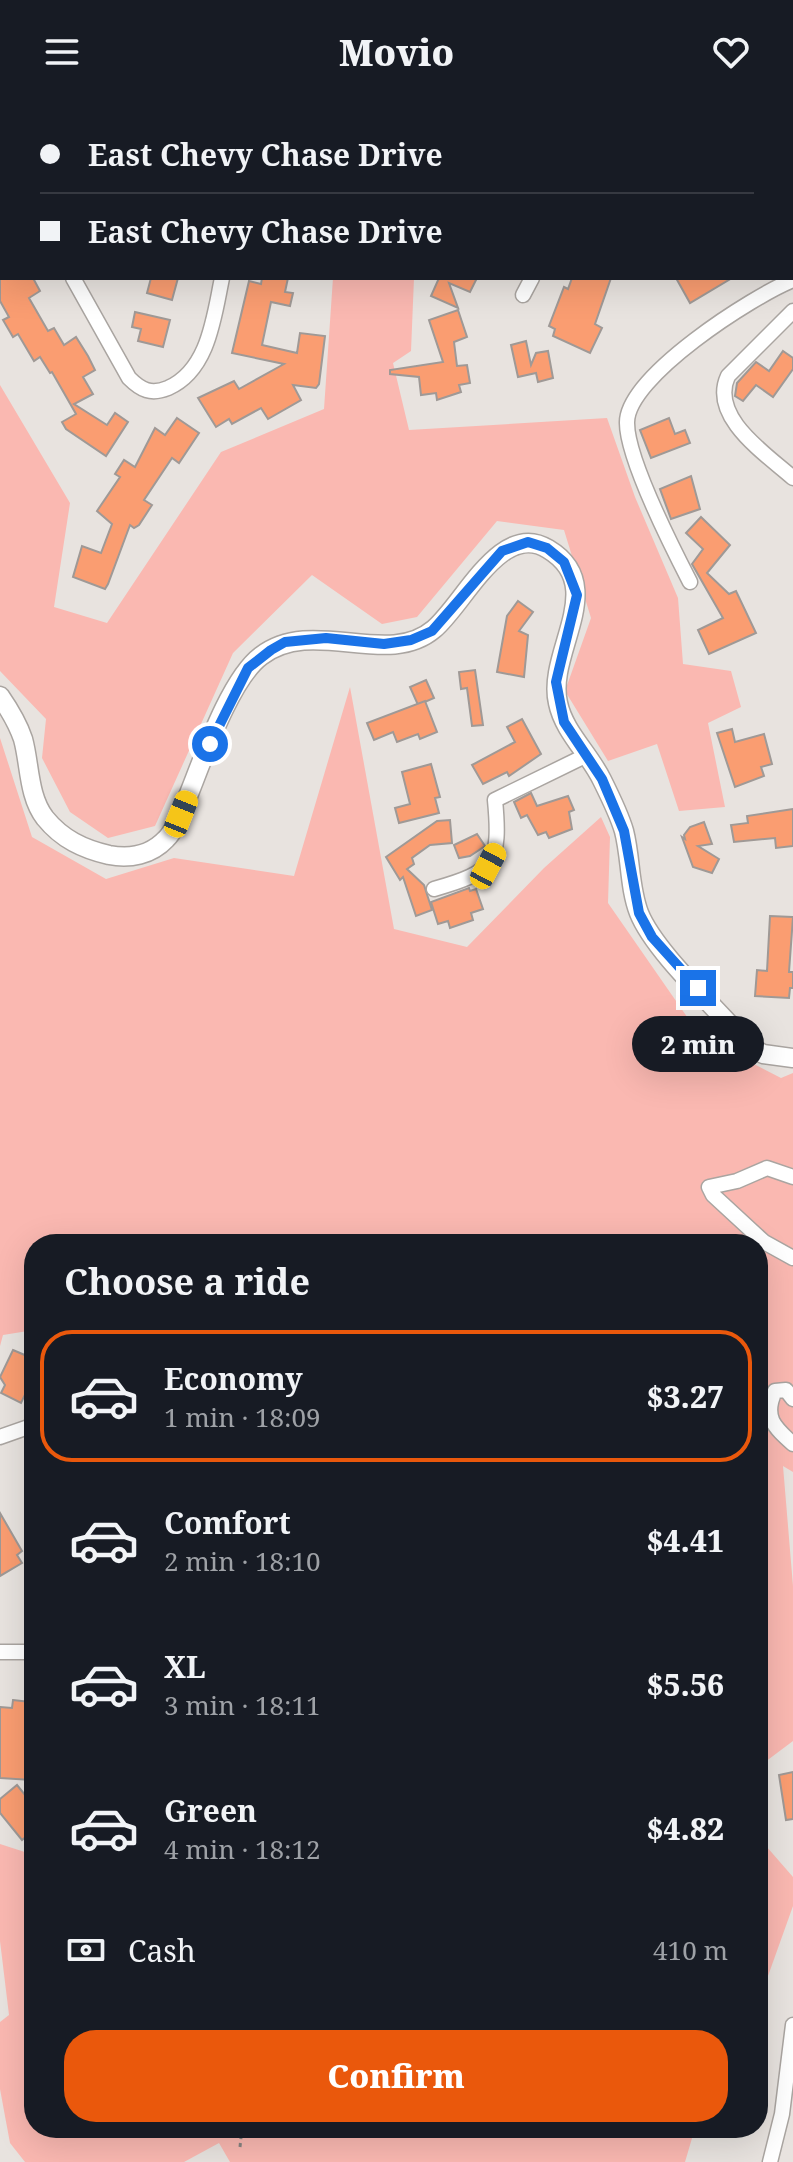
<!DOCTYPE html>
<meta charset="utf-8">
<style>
:root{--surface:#171b24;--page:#242831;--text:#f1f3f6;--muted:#9ea1a6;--line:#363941;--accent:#ea580c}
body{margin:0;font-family:"Noto Serif",serif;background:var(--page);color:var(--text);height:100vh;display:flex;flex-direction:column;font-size:30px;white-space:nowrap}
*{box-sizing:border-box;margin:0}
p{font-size:26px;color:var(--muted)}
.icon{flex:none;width:44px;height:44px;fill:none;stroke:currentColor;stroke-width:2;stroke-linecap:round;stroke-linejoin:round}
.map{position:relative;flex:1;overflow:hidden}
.details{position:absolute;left:24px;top:1130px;width:744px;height:904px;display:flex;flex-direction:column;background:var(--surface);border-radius:32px;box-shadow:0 8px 32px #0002}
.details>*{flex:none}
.top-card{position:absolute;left:0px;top:0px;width:794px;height:176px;box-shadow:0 8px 32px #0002;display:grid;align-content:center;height:176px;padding:0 40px;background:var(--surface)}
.end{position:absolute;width:36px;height:36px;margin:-18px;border:10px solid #1a73e8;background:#fff;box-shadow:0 0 0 4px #fff}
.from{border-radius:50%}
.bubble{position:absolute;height:56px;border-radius:28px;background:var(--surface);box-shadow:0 8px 32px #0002;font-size:26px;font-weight:800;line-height:56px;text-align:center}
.car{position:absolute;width:24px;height:48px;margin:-24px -12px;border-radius:10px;box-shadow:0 0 6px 2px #0007;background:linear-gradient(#f5c518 24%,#345 0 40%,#f5c518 0 76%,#345 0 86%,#f5c518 0)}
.top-card b{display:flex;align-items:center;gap:28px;height:76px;font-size:30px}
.top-card b+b{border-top:2px solid var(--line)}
.top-card i{width:20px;height:20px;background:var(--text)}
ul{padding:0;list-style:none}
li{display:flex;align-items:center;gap:24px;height:132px;margin:0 16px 12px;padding:0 24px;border:4px solid transparent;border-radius:32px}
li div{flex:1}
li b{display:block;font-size:30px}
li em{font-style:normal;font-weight:800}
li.selected{border-color:var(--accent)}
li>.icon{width:72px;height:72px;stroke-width:1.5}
h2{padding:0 40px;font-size:36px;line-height:96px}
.pay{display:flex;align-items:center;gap:20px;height:88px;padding:0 40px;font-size:30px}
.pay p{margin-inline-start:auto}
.action{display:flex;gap:16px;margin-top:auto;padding:16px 40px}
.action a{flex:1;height:92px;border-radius:32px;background:var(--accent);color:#fff;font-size:32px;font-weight:800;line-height:92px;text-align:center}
header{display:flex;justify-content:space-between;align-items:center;height:104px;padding:0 40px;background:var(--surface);font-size:36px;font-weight:800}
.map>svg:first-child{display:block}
</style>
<header><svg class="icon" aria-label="menu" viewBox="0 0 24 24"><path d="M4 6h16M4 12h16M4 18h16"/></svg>Movio<svg class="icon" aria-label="heart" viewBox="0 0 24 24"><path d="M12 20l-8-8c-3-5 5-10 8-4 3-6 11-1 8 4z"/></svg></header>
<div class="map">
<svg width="793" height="2058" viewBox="0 0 793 2058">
<rect width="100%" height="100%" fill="#e8e3df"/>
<g fill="#fab8b1">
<polygon points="333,174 414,174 411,247 393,259 409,326 607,314 635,393 678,494 683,560 731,567 741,603 708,619 725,703 679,707 657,640 608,657 565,587 591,514 564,426 497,417 417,513 382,520 312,471 233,549 155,722 108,734 70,708 42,654 46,615 0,567 0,281 70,399 54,503 107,519 221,348 324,305"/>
<polygon points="350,583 394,825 467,843 544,764 601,713 610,733 608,799 701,933 781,974 793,969 793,1368 783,1362 793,1482 793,1637 765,1658 766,1742 793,1773 793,1802 758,1900 758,1140 34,1140 34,1226 3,1231 0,1242 0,634 32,733 106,775 174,754 294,772"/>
<polygon points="0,1740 34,1751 34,2024 695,2024 685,2058 230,2058 219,2039 184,2058 25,2058 10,2039 0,1985 0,1918 9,1911 0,1837"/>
</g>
<g fill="#fa9d71" stroke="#9f9996" stroke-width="2">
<polygon points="0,174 33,174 40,187 29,194 48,227 54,224 64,241 76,233 88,252 95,266 83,273 93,290 74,300 107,321 115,309 128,318 106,352 66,325 62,318 76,310 52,268 50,269 40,253 34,257 18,230 13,233 3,216 9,213 0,197"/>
<polygon points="151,174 178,174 172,196 147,189"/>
<polygon points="262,174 288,174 285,188 293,189 290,202 271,198 262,241 297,249 300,229 325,232 319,280 316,284 293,281 301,296 268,315 261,304 232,320 229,315 216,323 198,294 234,277 239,285 284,260 232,249 249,177 261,180"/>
<polygon points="439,174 477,174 470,188 449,179 458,204 431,192"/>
<polygon points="572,174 611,174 595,220 602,224 590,249 553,232 555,225 549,222 564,183 568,185"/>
<polygon points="676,174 732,174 690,199"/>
<polygon points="458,206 467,233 454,238 457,262 467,261 470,279 459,281 461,288 437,296 436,289 421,291 419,273 390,270 390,266 443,258 429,216"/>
<polygon points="135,208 170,216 163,243 138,237 141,225 132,223"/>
<polygon points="526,237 531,261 536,249 548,247 553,274 538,278 536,269 518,273 511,241"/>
<polygon points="783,247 793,254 793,265 773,293 756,281 743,297 735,292 737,279 756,258 769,267"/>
<polygon points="177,314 199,329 179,359 172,354 144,396 152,401 139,421 134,424 130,421 108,480 105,485 73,473 82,442 101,449 112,420 97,407 120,373 115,370 124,356 135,363 155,324 165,331"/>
<polygon points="669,314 675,330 685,326 690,339 651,354 640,326"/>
<polygon points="691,372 700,405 671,415 660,385"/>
<polygon points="701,413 730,441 707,469 729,490 736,487 756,529 709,550 698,526 723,514 692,460 703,445 686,429"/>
<polygon points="518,497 533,508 519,527 528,531 524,573 497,568 507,512"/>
<polygon points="475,566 483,621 472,622 467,584 461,585 459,568"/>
<polygon points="426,576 434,594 418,601 410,583"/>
<polygon points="425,597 437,628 420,635 418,630 397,638 393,628 374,636 367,619"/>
<polygon points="522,615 541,650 509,672 507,668 483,680 472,661 515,638 507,623"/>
<polygon points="732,625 735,638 764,630 772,660 761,663 764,672 735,683 717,629"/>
<polygon points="431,660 440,693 435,694 439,709 399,719 395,704 410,700 402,668"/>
<polygon points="531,689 537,702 568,692 574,706 569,708 572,725 549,734 546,728 538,731 527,711 521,714 514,698"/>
<polygon points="793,705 793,742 776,744 775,734 734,738 731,721 748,719 747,712"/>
<polygon points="450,716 452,739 430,741 412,754 414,760 407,765 424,781 432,806 416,812 403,773 400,776 386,753 437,717"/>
<polygon points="704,718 712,740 698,742 719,755 712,769 693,763 682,733 685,735 684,731 690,723"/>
<polygon points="477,730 485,742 470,752 459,754 454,741"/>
<polygon points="469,784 470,787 476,785 483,805 471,809 473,816 450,824 448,817 438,820 431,798"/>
<polygon points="770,812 793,813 789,868 793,868 793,884 790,884 789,894 755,892 757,866 767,867"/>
<polygon points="13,1246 34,1255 34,1272 21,1299 1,1289 5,1281 0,1273"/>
<polygon points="0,1409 22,1447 17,1451 22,1459 0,1472"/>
<polygon points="13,1596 31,1598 30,1603 34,1604 31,1676 0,1674 0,1603 12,1604"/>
<polygon points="793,1668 793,1715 786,1716 779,1671"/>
<polygon points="17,1681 34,1702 34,1726 22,1736 0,1709 0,1695"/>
</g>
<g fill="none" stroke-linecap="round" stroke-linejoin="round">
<defs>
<g id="minor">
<polyline points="245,0 245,2"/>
<polyline points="611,0 612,2"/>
<polyline points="716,0 717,2"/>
<polyline points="790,2 792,0"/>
<path d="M73 174 129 274C141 286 151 291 168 284 209 266 214 212 222 174"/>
<polyline points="523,191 532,174"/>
<path d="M793 207 728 272C709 313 766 350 793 374"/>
<path d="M690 478C673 445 627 354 627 319 626 273 753 192 793 176"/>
<path d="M434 785C494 768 501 759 495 696L587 651"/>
<polyline points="793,1073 767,1064 737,1077 709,1083 713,1091 764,1138 793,1154"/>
<path d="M793 1295 786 1286 775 1287C763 1313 774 1323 793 1340"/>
<polyline points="0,1333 34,1321"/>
<polyline points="0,1548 34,1548"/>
<polyline points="770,2058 782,2010 793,1921"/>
</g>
<path id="major" d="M0 592C9 605 18 620 23 635 30 660 28 692 45 714 62 735 83 745 109 751 130 755 151 751 166 735 177 724 182 706 188 692 203 655 230 575 261 552 313 512 387 565 434 525 464 500 501 416 548 445 610 482 546 548 558 599 564 628 589 649 602 676 610 692 619 710 624 727 631 754 629 783 639 809 655 849 719 906 749 942L763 950 793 954"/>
</defs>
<use href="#minor" stroke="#aaa5a1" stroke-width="17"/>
<use href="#major" stroke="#aaa5a1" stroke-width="21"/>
<polyline stroke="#868380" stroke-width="3" stroke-dasharray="4 4" stroke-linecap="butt" points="240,2043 242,2024"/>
<use href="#minor" stroke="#fff" stroke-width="14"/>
<use href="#major" stroke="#fff" stroke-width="18"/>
</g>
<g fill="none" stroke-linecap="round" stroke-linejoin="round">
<polyline stroke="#1a73e8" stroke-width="10" points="210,640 248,564 271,546 285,538 326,534 384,540 411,536 432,527 502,447 528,438 547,444 564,458 577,491 556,578 564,618 602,675 624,727 639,809 652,833 698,884"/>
</g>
</svg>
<i class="end from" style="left:210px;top:640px"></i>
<i class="end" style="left:698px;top:884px"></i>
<div class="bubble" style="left:632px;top:912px;width:132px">2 min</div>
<i class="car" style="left:181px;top:710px;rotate:22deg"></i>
<i class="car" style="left:488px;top:762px;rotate:28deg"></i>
<div class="top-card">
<b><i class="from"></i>East Chevy Chase Drive</b>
<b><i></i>East Chevy Chase Drive</b>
</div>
<section class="details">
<h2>Choose a ride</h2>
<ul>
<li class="selected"><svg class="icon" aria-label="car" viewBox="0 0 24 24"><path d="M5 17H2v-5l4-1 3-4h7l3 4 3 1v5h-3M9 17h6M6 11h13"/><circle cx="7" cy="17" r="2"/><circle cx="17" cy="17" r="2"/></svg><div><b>Economy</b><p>1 min · 18:09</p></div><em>$3.27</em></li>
<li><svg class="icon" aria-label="car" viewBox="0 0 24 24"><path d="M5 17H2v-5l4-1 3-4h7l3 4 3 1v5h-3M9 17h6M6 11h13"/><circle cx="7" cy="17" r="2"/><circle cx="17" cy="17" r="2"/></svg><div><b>Comfort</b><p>2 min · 18:10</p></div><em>$4.41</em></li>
<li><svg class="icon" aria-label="car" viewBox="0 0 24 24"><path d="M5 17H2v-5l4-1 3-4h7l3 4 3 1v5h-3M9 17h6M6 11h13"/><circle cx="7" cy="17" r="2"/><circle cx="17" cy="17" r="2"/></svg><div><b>XL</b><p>3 min · 18:11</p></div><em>$5.56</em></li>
<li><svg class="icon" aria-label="car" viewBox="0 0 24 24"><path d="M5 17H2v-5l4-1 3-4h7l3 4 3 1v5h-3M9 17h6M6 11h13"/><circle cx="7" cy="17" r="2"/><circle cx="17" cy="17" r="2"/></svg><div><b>Green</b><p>4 min · 18:12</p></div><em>$4.82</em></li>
</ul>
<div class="pay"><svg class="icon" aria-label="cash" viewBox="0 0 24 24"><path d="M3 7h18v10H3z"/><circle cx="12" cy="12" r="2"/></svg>Cash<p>410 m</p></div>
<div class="action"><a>Confirm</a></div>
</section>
</div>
